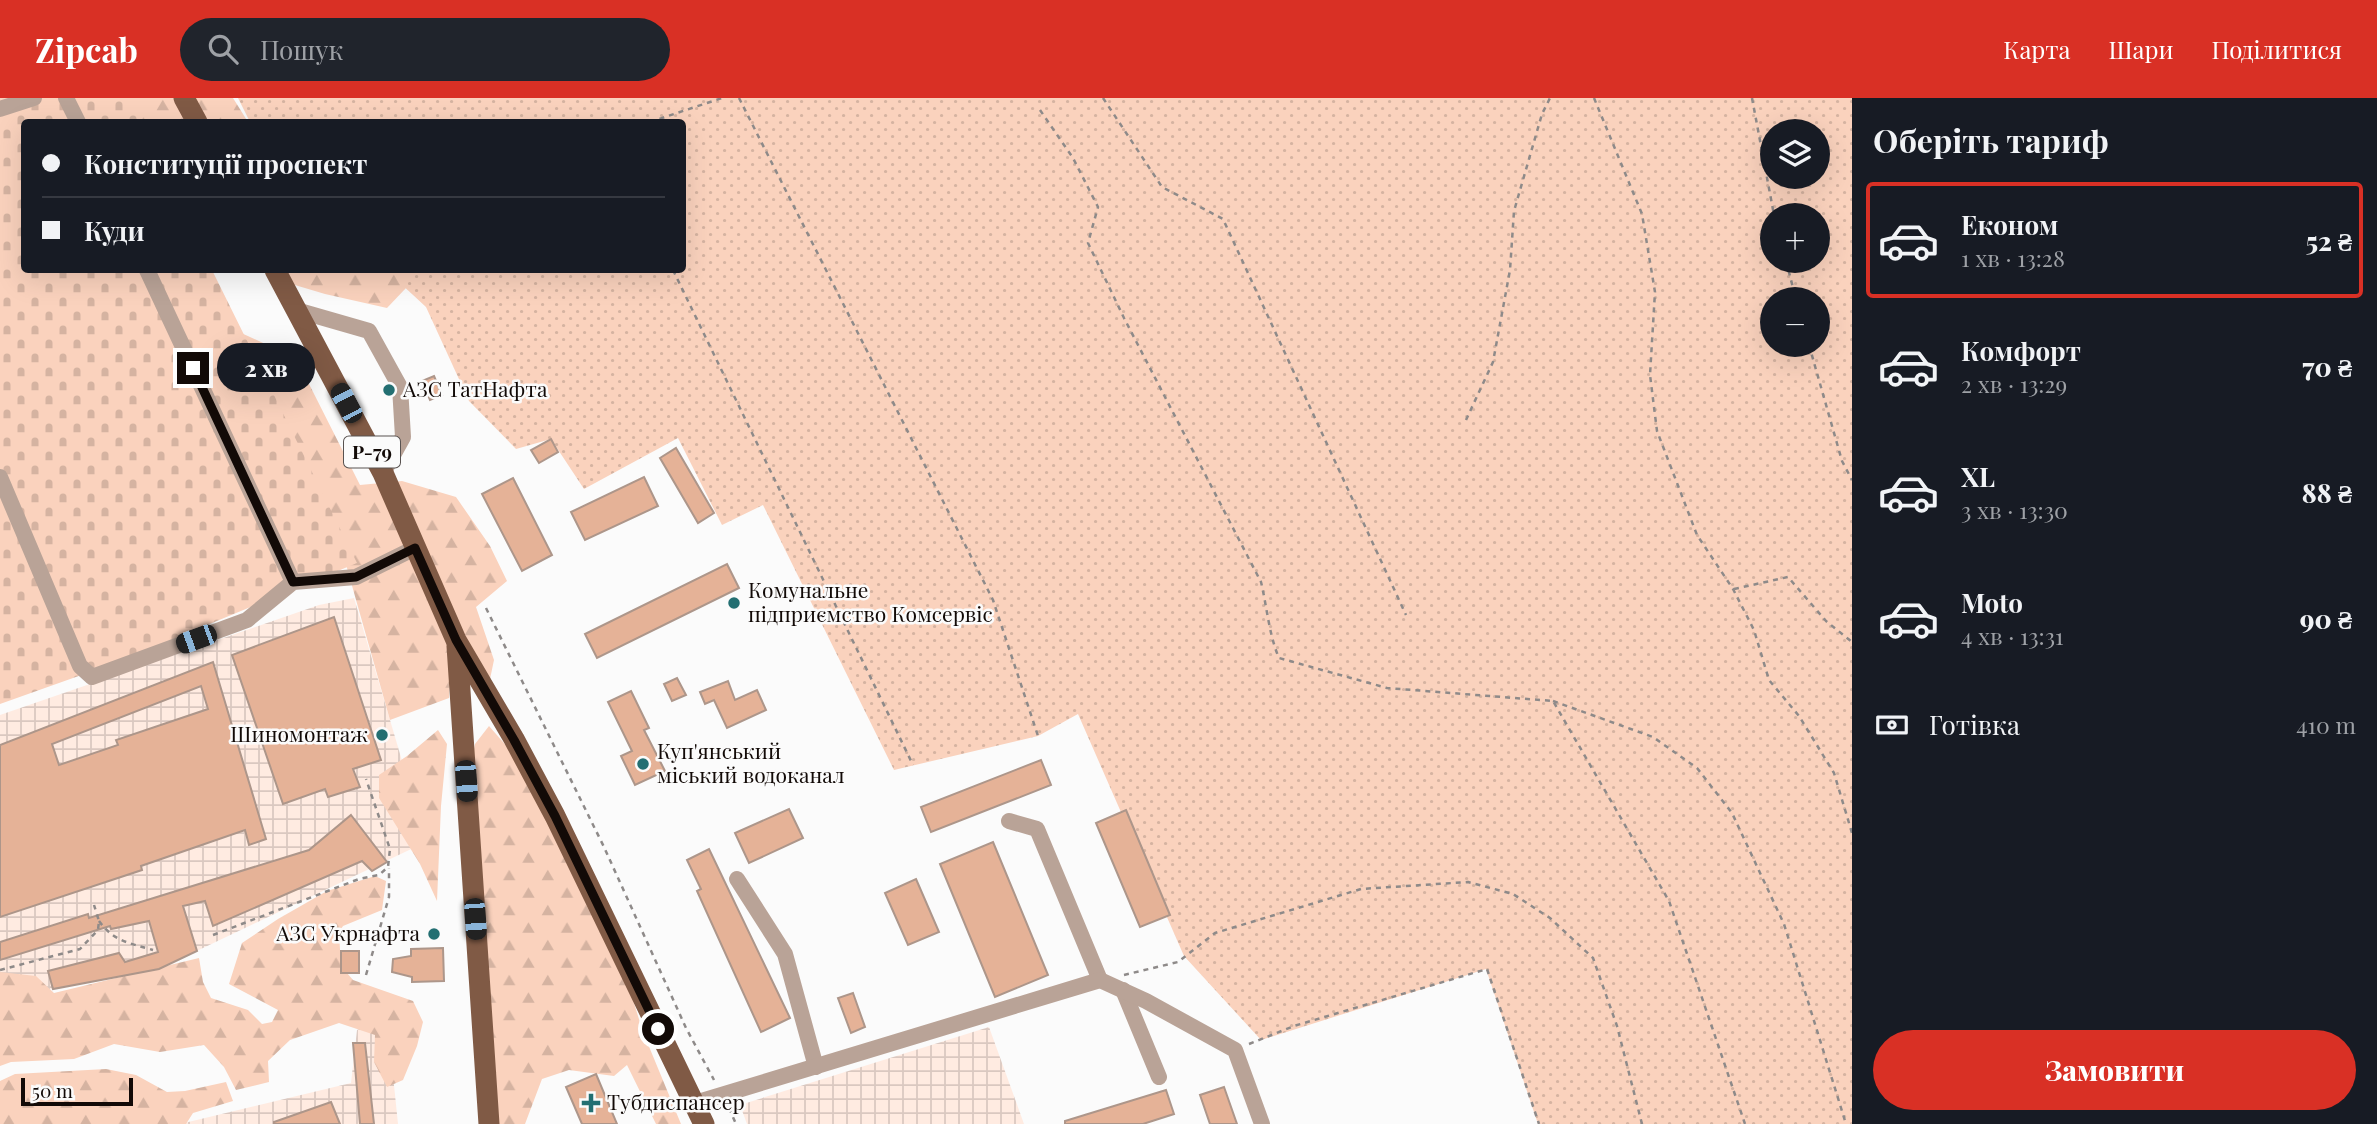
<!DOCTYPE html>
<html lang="uk">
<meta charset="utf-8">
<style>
:root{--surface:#171b24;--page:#20242c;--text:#f1f3f6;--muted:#9ea1a6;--line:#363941;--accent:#d93025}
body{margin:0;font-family:"Playfair Display",serif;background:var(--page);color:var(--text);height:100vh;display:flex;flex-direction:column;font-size:26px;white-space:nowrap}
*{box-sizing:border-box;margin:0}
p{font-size:23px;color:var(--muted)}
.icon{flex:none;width:38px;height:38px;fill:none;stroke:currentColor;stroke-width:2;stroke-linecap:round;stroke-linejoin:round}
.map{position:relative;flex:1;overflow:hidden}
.side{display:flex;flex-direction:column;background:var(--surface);width:525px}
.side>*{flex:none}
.top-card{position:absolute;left:21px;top:21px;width:665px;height:154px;border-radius:7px;box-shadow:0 7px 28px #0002;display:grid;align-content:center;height:154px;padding:0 21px;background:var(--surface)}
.controls{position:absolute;left:1760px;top:21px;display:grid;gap:14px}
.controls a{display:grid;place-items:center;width:70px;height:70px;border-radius:50%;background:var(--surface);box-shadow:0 7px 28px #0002;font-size:35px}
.scale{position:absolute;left:21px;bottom:18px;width:112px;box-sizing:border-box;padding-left:7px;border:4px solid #120a07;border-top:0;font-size:19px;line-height:24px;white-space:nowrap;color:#120a07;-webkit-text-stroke:5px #fbfbfb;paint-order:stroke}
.end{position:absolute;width:32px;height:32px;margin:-16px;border:9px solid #120a07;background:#fff;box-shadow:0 0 0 4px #fff}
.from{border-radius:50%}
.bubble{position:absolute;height:49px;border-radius:24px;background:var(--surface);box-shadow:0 7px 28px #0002;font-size:23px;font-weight:800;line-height:49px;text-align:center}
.car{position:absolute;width:21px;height:42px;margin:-21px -10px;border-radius:9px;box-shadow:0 0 5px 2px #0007;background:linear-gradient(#222 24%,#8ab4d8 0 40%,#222 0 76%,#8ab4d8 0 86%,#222 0)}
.top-card b{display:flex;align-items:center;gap:24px;height:66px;font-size:26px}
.top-card b+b{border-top:2px solid var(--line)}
.top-card i{width:18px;height:18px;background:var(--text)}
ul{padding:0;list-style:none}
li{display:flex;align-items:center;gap:21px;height:116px;margin:0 14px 10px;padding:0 7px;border:4px solid transparent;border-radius:7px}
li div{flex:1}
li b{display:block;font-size:26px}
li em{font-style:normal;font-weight:800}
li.current{border-color:var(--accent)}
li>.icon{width:63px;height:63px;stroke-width:1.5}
h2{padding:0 21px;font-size:32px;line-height:84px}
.pay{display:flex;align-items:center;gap:18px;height:77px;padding:0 21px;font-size:26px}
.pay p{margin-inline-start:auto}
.cta{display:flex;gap:14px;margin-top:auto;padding:14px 21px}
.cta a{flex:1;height:80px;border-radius:42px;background:var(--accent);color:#fff;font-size:28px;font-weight:800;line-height:80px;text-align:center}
header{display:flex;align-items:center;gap:42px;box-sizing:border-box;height:98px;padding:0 35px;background:var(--accent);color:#fff}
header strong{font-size:33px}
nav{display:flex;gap:38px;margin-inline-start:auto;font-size:24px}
.search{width:490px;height:63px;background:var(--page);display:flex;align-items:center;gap:18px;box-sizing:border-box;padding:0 24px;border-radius:38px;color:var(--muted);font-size:26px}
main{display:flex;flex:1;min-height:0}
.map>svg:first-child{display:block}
</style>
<header>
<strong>Zipcab</strong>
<div class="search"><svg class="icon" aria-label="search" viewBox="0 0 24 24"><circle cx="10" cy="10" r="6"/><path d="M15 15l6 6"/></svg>Пошук</div>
<nav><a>Карта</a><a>Шари</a><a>Поділитися</a></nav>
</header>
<main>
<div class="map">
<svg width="1852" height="1026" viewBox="0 0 1852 1026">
<defs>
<pattern id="industrial-grid" width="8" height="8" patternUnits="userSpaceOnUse" patternTransform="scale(1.75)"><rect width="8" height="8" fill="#ffebe1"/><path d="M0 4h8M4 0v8" fill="none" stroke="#dac8c0"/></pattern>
<pattern id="grass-dots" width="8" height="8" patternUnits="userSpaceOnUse" patternTransform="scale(1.75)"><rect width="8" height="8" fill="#fad2bd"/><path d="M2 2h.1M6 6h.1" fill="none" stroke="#d5b3a1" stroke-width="1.8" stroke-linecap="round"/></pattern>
<pattern id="forest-firs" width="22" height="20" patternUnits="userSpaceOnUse" patternTransform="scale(1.75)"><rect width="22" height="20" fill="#fad2bd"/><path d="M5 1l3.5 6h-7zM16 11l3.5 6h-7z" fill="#d5b3a1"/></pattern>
<pattern id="cemetery-stones" width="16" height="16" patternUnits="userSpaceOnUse" patternTransform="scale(1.75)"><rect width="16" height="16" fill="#fad2bd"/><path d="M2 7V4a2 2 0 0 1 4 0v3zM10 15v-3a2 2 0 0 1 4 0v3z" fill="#d5b3a1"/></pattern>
</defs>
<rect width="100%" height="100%" fill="#fbfbfb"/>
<g fill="url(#industrial-grid)">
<polygon points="354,500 426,744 159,871 0,900 0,617 319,507"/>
<polygon points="387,919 398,1026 180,1026 351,985 357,932"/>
<polygon points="989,929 1024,1026 747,1026 740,1007"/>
</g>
<path fill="url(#grass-dots)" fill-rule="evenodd" d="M238 0H1852V1026H1538L1486 871 1261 942 1184 858 1078 616 1038 638 894 672 763 407 722 427 678 340 584 391 551 341 516 351 469 303 426 209 386 172H682V24H250ZM1773 33H1818V79H1773ZM1773 117H1818V163H1773ZM1773 201H1818V247H1773Z"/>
<g fill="url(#forest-firs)">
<polygon points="103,0 233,0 248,24 102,24"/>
<polygon points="264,172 408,172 406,190 387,210 325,196 268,179"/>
<polygon points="226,228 285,255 307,282 360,387 402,383 456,399 490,448 507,483 476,509 494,562 490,581 450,558 449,600 390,622 347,470 335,442"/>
<polygon points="489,628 516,659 618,854 643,934 681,1026 656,1026 627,967 614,978 569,972 542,981 525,1026 493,1026 470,670 475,646"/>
<polygon points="438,632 447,646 441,708 437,803 420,766 379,700 379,677 407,658"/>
<polygon points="375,778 386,783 382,812 343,828 339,835 341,868 353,882 413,903 423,924 417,948 403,982 387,989 374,964 375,937 339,925 290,942 268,963 269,984 236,992 224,969 204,947 160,954 114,946 74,961 11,964 0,968 0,874 36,878 54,895 199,860 203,884 211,900 248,912 262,926 272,924 278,912 229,886 242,845 278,821 327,793"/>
<polygon points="106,971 136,977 167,994 185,993 226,984 233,1003 193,1015 186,1026 0,1026 0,983 15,976"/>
</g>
<polygon fill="url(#cemetery-stones)" points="0,0 127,0 139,24 24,24 24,172 212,172 357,465 118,564 0,606"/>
<g fill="#e5b297" stroke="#ad968a" stroke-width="2" fill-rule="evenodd">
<polygon points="434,278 442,297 430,302 422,283"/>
<polygon points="551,341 558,354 539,365 531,352"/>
<polygon points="676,350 714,415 698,425 660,360"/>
<polygon points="644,379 658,408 585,442 571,414"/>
<polygon points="513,380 552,457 522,473 482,396"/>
<polygon points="727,466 739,490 597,560 585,536"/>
<polygon points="334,519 381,662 353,671 360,689 328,699 325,691 283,706 232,557"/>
<path d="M213 564 266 741 249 747 245 732 141 768 142 772 0 819V647ZM201 588 208 611 116 642 118 647 59 667 52 646Z"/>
<polygon points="677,580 686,597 672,603 664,586"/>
<polygon points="728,583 735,602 757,592 766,612 727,630 714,602 705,606 700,594"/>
<polygon points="631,593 649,630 644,632 665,673 635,687 621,658 632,653 608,604"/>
<polygon points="1041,662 1051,687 931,734 921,709"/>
<polygon points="789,711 803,740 749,765 735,735"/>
<polygon points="1126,712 1170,817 1140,829 1096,725"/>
<polygon points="351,717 387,764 372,773 362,763 213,828 205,803 183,808 197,853 159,871 53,891 48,873 119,855 125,864 158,854 149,823 111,831 110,828 0,862 0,844 88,816 89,820 309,752"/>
<polygon points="993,744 1048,877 995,899 940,766"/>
<polygon points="709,751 790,920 761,934 697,793 701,791 687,762"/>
<polygon points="916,781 939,834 908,847 885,795"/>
<polygon points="443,850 444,883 412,884 412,879 392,874 393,861 411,858 411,851"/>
<rect x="341" y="853" width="18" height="22"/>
<polygon points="853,895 865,929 851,935 838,900"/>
<polygon points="353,945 365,945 374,1026 360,1026"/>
<polygon points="596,976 617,1026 582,1026 566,989"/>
<polygon points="1224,989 1237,1026 1210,1026 1200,997"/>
<polygon points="1166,992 1174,1016 1143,1026 1065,1026 1065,1023"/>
<polygon points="331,1004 340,1026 274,1026 274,1024"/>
</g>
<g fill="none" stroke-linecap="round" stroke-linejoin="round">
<g stroke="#8e8a89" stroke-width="2.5" stroke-dasharray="5 5" stroke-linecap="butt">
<polyline points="739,0 993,502 1038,638"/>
<polyline points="1103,0 1162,89 1223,121 1406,517"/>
<polyline points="1594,0 1642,116 1655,194 1650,277 1657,333 1697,437 1733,491 1754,532 1769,582 1799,618 1834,675 1852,735"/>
<polyline points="1752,0 1774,117"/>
<path d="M1040 12 1073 60 1098 109 1088 145 1124 220 1261 484C1267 509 1269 537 1279 560L1387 590 1553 603 1669 803 1745 1026"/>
<polyline points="650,24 722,0"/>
<polyline points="1786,163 1796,201"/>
<polyline points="673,172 913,667"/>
<polyline points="1809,247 1842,363 1852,382"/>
<polyline points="1466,322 1493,264 1510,172 1514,113 1542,16 1550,0"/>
<polyline points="1734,491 1788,479 1826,523 1852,544"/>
<polyline points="486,510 604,749 686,930 714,982"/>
<polyline points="1553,603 1653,639 1697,670 1732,715 1784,826 1846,1026"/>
<path d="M99 823C114 844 130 845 153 852"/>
<polyline points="213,837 359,781 379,777 388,769 390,751 366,681"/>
<polyline points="0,872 80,851 98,832 99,823 94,807"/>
<polyline points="366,877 389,799 389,770"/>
<polyline points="1124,877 1178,864 1215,835 1361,791 1468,784 1513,796 1550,820 1593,860 1617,928 1642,1026"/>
<polyline points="1249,946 1294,928 1487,871 1539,1026"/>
<polyline points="729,1010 736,1026"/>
</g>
<g stroke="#b9a397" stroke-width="16">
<polyline points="66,0 78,24"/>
<polyline points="0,11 34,0"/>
<polyline points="147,172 293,484"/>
<polyline points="296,212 369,233 400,289 403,339 383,375"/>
<polyline points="0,379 80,568 92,579 247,522 293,484 356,479 415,450"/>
<polyline points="1009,723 1037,731 1100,882"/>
<polyline points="737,781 785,856 816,969"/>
<polyline points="1123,892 1159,979"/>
<polyline points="695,1005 1100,882 1146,903 1235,952 1262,1026"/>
</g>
<g stroke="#805a45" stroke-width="21">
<polyline points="184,0 197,24"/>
<polyline points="275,172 383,375 456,542 514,641 555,718 704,1026"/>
<polyline points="457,548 489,1026"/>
</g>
</g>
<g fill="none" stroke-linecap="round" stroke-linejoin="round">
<polyline stroke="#120a07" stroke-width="9" points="193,270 293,484 356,479 415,450 456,542 514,642 555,718 658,931"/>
</g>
<g fill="#236f72" stroke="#fbfbfb" stroke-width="2.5">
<circle cx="389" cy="292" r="7"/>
<circle cx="734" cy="505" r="7"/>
<circle cx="382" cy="637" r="7"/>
<circle cx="643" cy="666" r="7"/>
<circle cx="434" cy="836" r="7"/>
<path d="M587.5 994.5h7v7h7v7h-7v7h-7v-7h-7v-7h7z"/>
</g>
<g text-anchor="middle" stroke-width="5" stroke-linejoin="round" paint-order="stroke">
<rect fill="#fbfbfb" stroke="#585250" stroke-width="2" x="344" y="338.5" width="56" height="31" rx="5"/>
<g font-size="19" font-weight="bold" fill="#120a07">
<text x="372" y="361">Р-79</text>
</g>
<g font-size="21" fill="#120a07" stroke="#fbfbfb" text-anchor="start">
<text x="403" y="299">АЗС ТатНафта</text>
<text x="748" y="500">Комунальне<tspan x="748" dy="24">пiдприємство Комсервiс</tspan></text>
<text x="368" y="644" text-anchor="end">Шиномонтаж</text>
<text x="657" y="661">Куп'янський<tspan x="657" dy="24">міський водоканал</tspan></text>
<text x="420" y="843" text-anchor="end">АЗС Укрнафта</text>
<text x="607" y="1012">Тубдиспансер</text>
</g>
</g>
</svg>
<div class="controls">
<a><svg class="icon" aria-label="layers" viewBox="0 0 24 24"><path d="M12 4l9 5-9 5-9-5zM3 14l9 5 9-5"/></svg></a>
<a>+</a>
<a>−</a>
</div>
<div class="scale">50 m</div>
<i class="end from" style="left:658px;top:931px"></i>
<i class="end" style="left:193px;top:270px"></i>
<div class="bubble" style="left:217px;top:245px;width:98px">2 хв</div>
<i class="car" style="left:346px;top:305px;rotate:332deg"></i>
<i class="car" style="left:196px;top:541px;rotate:250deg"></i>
<i class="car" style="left:466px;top:683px;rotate:176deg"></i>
<i class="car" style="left:475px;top:821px;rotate:176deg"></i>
<div class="top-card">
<b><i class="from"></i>Конституції проспект</b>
<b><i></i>Куди</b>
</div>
</div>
<section class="side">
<h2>Оберіть тариф</h2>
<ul>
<li class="current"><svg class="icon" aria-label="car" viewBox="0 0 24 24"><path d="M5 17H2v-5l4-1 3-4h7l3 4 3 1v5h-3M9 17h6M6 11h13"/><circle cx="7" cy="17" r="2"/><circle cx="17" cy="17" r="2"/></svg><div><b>Економ</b><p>1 хв · 13:28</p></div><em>52 ₴</em></li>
<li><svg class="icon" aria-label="car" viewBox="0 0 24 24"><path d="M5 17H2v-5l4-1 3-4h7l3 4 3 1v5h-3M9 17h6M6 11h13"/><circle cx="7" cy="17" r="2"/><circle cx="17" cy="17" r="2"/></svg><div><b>Комфорт</b><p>2 хв · 13:29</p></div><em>70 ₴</em></li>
<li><svg class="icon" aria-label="car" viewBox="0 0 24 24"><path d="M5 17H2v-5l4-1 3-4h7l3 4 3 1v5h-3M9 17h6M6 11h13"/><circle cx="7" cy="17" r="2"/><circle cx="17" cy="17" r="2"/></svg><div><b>XL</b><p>3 хв · 13:30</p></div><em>88 ₴</em></li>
<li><svg class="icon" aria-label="car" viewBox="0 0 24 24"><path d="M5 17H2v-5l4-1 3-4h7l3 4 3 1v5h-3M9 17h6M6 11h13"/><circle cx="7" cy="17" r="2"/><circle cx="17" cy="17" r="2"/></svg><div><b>Moto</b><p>4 хв · 13:31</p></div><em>90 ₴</em></li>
</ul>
<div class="pay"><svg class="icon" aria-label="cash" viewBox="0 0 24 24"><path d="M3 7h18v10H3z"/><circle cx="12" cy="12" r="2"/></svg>Готівка<p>410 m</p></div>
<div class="cta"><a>Замовити</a></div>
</section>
</main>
